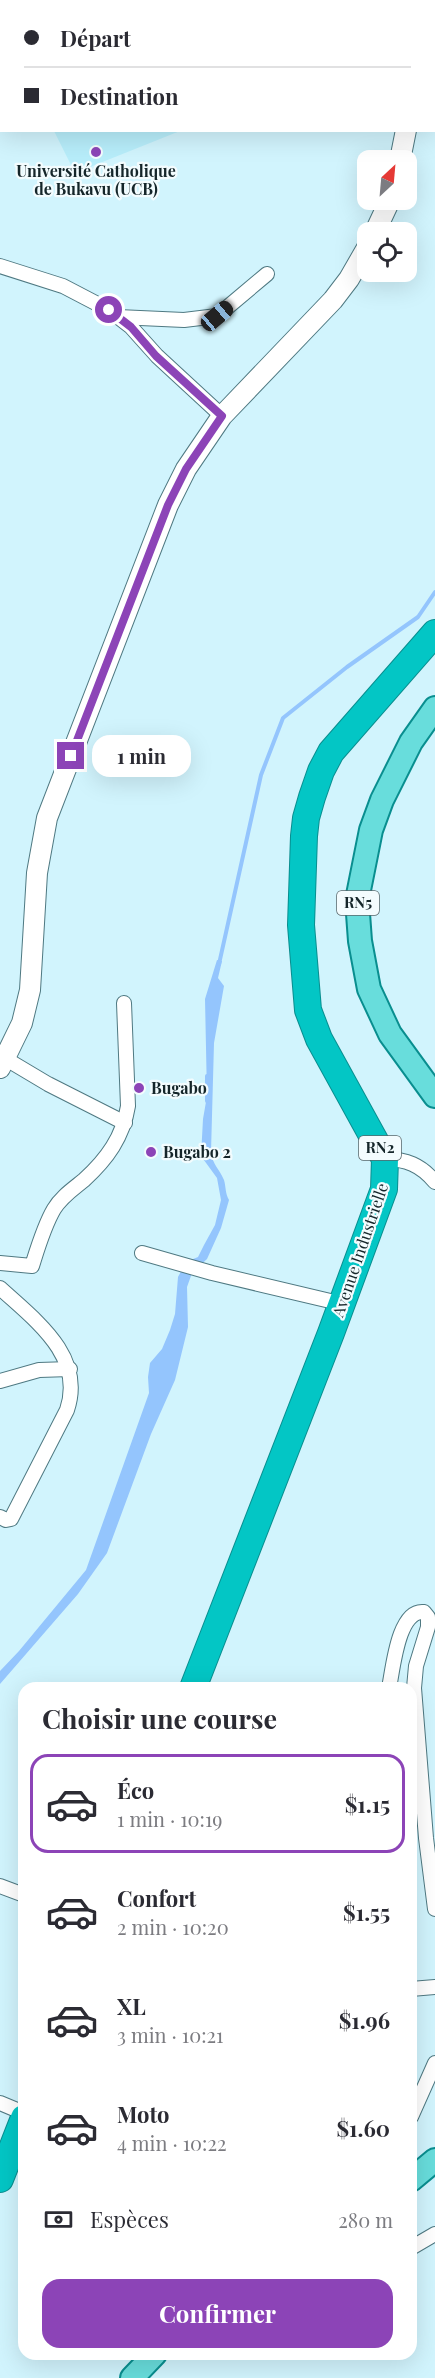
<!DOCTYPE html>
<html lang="fr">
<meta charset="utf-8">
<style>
:root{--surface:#fff;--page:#f7f7f7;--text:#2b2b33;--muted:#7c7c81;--line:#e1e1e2;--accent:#8c44b7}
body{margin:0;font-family:"Playfair Display",serif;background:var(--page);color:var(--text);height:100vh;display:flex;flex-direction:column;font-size:22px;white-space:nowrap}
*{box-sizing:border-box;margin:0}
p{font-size:20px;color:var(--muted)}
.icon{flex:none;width:33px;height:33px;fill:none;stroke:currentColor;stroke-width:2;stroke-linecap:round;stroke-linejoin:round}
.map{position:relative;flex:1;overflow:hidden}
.side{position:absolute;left:18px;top:1682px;width:399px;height:678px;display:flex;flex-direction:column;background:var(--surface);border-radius:18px;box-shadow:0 6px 24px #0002}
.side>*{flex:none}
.top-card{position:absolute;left:0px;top:0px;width:435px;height:132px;box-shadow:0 6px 24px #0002;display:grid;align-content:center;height:132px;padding:0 24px;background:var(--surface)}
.needle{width:39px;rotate:26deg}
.fabs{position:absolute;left:357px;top:150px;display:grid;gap:12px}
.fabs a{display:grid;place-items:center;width:60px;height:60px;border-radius:12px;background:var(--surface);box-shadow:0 6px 24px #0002;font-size:30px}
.end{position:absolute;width:27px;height:27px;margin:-14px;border:8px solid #8c44b7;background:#fff;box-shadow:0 0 0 3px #fff}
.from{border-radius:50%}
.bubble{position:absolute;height:42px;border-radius:18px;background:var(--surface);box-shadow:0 6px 24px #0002;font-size:20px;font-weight:700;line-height:42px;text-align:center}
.car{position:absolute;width:18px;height:36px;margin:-18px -9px;border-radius:8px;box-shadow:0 0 4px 2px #0007;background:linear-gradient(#222 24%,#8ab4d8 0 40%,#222 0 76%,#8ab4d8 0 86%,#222 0)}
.top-card b{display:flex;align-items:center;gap:21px;height:57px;font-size:22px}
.top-card b+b{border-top:2px solid var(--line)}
.top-card i{width:15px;height:15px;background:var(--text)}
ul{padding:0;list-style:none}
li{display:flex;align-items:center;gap:18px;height:99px;margin:0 12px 9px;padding:0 12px;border:3px solid transparent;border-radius:18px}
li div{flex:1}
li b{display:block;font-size:22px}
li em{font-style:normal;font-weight:700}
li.current{border-color:var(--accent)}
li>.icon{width:54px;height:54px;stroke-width:1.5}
h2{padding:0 24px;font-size:27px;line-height:72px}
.pay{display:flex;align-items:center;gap:15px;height:66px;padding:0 24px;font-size:22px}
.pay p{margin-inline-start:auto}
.primary-button{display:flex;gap:12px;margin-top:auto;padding:12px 24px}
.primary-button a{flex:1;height:69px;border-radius:18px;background:var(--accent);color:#fff;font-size:24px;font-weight:700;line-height:69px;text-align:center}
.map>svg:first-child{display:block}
</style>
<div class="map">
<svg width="435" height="2378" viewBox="0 0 435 2378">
<rect width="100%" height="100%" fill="#d1f4fd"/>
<g fill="#b7edfa">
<polygon points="0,0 125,0 2,2 0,54"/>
<polygon points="54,131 180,131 75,173"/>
</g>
<path fill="#94c5fd" d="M217 960 222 961 218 978 224 986 214 1043 211 1152C213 1166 219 1168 224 1180 226 1187 225 1193 229 1200L221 1228 207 1259 192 1273 187 1287 188 1327 175 1380 151 1434 107 1553 78 1594 0 1684V1671L19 1651 86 1570 149 1393 148 1377 150 1363 162 1349 170 1330 175 1314 178 1277 186 1262 198 1257 204 1245 215 1225 221 1200 217 1178 201 1156 203 1119 207 1096 205 999Z"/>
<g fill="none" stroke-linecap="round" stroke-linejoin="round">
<g stroke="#94c5fd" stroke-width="4">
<polyline points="219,964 261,775 283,718 347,667 418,617 435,592"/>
<polyline points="207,1101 207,1076"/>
</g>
<defs>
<g id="street">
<polyline points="0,266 63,286 109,310 131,327 157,356 222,416"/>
<polyline points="118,317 184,320 217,316 267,274"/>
<polyline points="6,1059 48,1084 125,1123"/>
<path d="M385 1159C406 1159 421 1165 435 1182"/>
<polyline points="142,1253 212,1273 343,1304"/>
<path d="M0 1263 32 1266C38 1247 44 1226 54 1209 61 1197 73 1189 84 1180 107 1159 123 1137 128 1106L124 1003"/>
<path d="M0 1288C36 1321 85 1356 67 1410L11 1519 6 1520 0 1517"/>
<polyline points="0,1381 39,1370 70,1369"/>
<path d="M389 1688C393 1669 398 1609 424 1612L428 1617V1627L416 1666 414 1688 426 1838 435 1909"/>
<polyline points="0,1886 24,1895"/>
<polyline points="411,1989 435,1987"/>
<polyline points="0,2103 24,2113"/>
<polyline points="411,2117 435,2063"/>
<polyline points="411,2248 435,2234"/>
</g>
<g id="secondary">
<polyline points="434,36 435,34"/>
<polyline points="400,160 406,130"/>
<polyline points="375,232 390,200"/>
<polyline points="0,1068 22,1023 30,990 37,873 47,818 168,505 186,469 222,416 333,300 349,279 368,246"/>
</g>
<g id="primary">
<polyline points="435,708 411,742 382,800 371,830 357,900 360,941 369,989 390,1034 435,1096"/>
<polyline points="411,2180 435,2160"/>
<polyline points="132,2378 155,2354"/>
</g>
<g id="highway">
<polyline points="193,1688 331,1333 384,1189 385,1159 319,1039 308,1010 301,925 304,836 306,818 312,797 321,771 331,752 435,633"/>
<polyline points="0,2179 24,2118"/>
</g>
</defs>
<use href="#street" stroke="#4f7982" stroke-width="16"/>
<use href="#secondary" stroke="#4f7982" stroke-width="22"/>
<use href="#primary" stroke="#098e8f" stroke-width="26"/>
<use href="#highway" stroke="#098e8f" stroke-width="28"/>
<use href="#street" stroke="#fff" stroke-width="14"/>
<use href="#secondary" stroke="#fff" stroke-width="20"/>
<use href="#primary" stroke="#68dddc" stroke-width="22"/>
<use href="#highway" stroke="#03c6c5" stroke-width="26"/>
</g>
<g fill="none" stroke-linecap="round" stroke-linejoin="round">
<polyline stroke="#8c44b7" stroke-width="8" points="71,756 168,505 186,469 222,416 156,356 131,327 109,310"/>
</g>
<g fill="#8c44b7" stroke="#f3fcfe" stroke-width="2">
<circle cx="96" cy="152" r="6"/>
<circle cx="139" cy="1088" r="6"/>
<circle cx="151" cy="1152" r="6"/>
</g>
<g text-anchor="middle" stroke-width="4.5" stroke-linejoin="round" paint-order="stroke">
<g fill="#f3fcfe" stroke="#58666a" stroke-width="1.5">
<rect x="337" y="891" width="42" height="24" rx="4.5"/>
<rect x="359" y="1136" width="42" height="24" rx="4.5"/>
</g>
<g font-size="15" font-weight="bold" fill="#15262a">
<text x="358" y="908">RN5</text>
<text x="380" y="1153">RN2</text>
</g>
<g font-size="16" font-weight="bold" fill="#15262a" stroke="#f3fcfe" text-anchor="start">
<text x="96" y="177" text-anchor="middle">Université Catholique<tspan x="96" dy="18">de Bukavu (UCB)</tspan></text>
<text x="151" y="1094">Bugabo</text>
<text x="163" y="1158">Bugabo 2</text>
</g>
<g font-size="16" fill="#15262a" stroke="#f3fcfe">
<text transform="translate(360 1250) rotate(-71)" y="6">Avenue Industrielle</text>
</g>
</g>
</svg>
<div class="fabs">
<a><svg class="needle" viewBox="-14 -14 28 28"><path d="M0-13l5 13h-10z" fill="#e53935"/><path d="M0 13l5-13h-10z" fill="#7c7c81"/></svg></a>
<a><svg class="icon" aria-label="locate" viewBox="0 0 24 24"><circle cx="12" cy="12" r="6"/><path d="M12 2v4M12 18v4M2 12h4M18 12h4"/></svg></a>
</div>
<i class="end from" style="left:109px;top:310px"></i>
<i class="end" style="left:71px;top:756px"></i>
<div class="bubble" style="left:92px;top:735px;width:99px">1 min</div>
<i class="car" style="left:217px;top:316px;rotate:50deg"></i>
<div class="top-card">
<b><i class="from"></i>Départ</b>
<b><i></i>Destination</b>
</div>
<section class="side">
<h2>Choisir une course</h2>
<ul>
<li class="current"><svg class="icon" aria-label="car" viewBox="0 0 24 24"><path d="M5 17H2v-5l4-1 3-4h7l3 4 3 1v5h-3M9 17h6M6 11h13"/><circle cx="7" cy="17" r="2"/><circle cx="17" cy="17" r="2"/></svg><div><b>Éco</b><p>1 min · 10:19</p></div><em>$1.15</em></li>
<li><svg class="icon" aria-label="car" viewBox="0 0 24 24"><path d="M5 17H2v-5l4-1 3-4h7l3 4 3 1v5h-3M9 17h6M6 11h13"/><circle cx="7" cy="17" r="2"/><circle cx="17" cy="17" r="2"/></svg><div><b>Confort</b><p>2 min · 10:20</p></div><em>$1.55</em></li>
<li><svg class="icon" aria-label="car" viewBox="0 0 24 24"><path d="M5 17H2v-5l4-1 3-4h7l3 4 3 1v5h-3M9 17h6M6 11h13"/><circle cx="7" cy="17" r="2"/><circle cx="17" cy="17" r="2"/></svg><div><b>XL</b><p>3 min · 10:21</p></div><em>$1.96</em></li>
<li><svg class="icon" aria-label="car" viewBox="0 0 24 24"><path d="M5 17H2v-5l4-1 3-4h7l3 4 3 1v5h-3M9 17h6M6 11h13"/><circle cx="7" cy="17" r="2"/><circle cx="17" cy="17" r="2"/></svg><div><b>Moto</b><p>4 min · 10:22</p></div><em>$1.60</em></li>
</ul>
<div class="pay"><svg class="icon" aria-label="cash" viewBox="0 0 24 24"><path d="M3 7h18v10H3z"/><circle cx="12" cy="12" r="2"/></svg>Espèces<p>280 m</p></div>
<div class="primary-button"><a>Confirmer</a></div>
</section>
</div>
